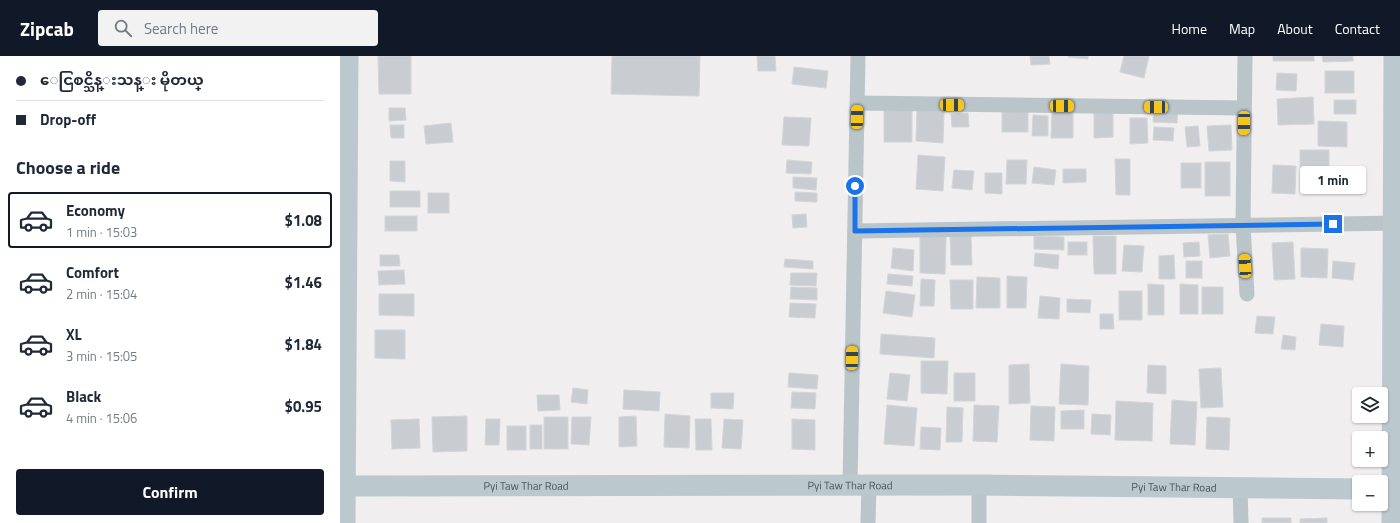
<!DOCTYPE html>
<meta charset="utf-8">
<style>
:root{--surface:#fff;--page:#f2f2f3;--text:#1f2937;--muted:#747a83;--line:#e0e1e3;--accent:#111827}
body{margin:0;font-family:"Titillium Web","Noto Sans Myanmar",sans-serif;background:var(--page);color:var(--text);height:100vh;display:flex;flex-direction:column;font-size:15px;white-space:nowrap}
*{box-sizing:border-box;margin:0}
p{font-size:13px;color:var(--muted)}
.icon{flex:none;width:22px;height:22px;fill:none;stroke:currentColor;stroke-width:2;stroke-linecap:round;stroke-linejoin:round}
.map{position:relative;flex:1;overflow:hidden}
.drawer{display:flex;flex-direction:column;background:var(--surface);width:340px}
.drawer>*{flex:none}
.top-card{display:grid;align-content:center;height:88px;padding:0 16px;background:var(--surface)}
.buttons{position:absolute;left:1012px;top:331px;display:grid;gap:8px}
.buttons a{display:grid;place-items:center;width:36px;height:36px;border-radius:4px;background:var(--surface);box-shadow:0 1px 3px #0004;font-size:20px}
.end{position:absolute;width:18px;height:18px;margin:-9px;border:5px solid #1a73e8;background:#fff;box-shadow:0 0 0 2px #fff}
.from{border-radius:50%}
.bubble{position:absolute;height:28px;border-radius:4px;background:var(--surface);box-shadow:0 1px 3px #0004;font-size:13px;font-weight:700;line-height:28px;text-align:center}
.car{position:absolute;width:12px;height:24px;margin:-12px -6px;border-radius:5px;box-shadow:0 0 3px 1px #0007;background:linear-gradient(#f5c518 24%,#345 0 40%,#f5c518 0 76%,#345 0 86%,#f5c518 0)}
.top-card b{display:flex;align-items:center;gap:14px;height:38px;font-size:15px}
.top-card b+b{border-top:1px solid var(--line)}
.top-card i{width:10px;height:10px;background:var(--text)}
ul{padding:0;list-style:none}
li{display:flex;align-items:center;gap:12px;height:56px;margin:0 8px 6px;padding:0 8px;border:2px solid transparent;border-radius:4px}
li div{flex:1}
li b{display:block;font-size:15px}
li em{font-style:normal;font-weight:700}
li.current{border-color:var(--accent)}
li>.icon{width:36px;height:36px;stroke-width:1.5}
h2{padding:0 16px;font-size:18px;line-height:48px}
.cta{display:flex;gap:8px;margin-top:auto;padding:8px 16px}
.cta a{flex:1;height:46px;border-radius:4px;background:var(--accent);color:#fff;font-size:16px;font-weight:700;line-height:46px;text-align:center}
header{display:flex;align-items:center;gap:24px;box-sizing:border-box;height:56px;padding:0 20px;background:var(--accent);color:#fff}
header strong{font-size:19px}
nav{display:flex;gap:22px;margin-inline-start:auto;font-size:14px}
.search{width:280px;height:36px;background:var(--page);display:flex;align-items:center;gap:10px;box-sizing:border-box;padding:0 14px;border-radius:4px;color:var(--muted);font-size:15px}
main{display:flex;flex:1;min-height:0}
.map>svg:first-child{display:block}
</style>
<header>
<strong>Zipcab</strong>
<div class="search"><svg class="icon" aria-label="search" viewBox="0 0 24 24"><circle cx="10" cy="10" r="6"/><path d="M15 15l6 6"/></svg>Search here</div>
<nav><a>Home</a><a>Map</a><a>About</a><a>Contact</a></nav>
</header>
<main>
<section class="drawer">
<div class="top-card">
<b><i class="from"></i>ေငြစင္သိန္းသန္း မိုတယ္</b>
<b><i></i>Drop-off</b>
</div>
<h2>Choose a ride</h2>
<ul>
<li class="current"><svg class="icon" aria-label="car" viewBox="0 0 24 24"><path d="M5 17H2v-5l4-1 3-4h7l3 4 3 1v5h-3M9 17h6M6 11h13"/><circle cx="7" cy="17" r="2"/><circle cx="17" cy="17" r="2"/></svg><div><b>Economy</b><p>1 min · 15:03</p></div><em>$1.08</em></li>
<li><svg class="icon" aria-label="car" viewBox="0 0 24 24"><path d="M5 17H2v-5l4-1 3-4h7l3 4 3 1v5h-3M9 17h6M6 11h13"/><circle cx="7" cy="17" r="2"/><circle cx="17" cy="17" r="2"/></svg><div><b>Comfort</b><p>2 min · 15:04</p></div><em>$1.46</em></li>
<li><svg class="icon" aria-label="car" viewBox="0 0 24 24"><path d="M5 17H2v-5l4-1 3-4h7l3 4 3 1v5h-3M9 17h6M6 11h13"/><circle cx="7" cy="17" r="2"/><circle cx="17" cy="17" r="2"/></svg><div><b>XL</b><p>3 min · 15:05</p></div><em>$1.84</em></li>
<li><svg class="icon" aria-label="car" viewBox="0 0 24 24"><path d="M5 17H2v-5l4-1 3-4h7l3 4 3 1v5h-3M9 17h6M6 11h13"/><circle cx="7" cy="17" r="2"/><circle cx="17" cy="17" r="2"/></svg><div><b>Black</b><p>4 min · 15:06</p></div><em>$0.95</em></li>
</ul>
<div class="cta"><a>Confirm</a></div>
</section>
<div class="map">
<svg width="1060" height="467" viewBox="0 0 1060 467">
<rect width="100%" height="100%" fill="#f0eeee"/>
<g fill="#c9ccd0" stroke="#d2d5d9">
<polygon points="38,0 71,0 71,38 39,38"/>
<polygon points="272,0 360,0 359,40 271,38"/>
<polygon points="417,0 435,0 436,15 418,15"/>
<polygon points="690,0 709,0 710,8 691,9"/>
<polygon points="728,0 748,0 748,3 728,1"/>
<polygon points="784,0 809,0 804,22 780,16"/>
<rect x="933" y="0" width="41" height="5"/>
<polygon points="982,0 1013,0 1013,5 983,6"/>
<polygon points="454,11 488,15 486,32 452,28"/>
<rect x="985" y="15" width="29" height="22"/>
<polygon points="937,17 957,18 956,35 936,34"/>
<polygon points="973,41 974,68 938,69 937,43"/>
<rect x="994" y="44" width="22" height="14"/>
<polygon points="814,51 838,53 837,67 813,66"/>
<polygon points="49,52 65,52 66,64 49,65"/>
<rect x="662" y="52" width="26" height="24"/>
<rect x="544" y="53" width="28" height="33"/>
<polygon points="577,54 604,56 603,87 576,85"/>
<polygon points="712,56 733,56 733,82 711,82"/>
<polygon points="628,57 629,71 612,71 611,58"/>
<polygon points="754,57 773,57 773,81 754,82"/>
<polygon points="693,59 708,60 708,80 692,80"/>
<polygon points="444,61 471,62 469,90 442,89"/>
<polygon points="790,62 807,62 808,87 790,88"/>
<polygon points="978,65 1007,66 1007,91 978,90"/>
<polygon points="111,67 113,86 86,88 84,70"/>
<polygon points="50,69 64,69 64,82 51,82"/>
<polygon points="891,69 892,94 869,95 867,70"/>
<polygon points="858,70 860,90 847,91 845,71"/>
<polygon points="814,71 834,72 833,85 813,84"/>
<rect x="960" y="94" width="29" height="41"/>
<polygon points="578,99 605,101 603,135 576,133"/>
<polygon points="775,103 790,103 790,139 776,139"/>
<polygon points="447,104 472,106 471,118 446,117"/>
<polygon points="667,104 687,104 686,128 666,128"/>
<polygon points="50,105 65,105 65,126 50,125"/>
<rect x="865" y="106" width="25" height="34"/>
<rect x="841" y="107" width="20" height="25"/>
<polygon points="933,109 956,110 955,138 932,137"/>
<polygon points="694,111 716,114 714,129 692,127"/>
<polygon points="723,113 746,113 746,126 723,127"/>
<polygon points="614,114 634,115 632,134 612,132"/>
<polygon points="645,117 662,117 662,138 645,137"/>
<polygon points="453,121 477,122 476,134 453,132"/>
<rect x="50" y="135" width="30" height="16"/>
<polygon points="455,136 477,137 477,146 455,145"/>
<rect x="88" y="137" width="21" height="20"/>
<polygon points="466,158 467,171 453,172 452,159"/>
<rect x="45" y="160" width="32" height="15"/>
<polygon points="888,178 890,200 870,202 868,179"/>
<polygon points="610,179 631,179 632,209 611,209"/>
<polygon points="580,180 606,181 605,218 580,217"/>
<polygon points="694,180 724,181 724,194 694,193"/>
<polygon points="753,180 776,180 776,218 754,218"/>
<rect x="728" y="186" width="19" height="13"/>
<polygon points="859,186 860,200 844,201 843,187"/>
<polygon points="953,186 955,223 934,224 932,187"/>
<polygon points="784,189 804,190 802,216 782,215"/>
<polygon points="553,192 574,194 573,215 551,212"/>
<polygon points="961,192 988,193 987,222 961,221"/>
<polygon points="695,197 719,199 718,213 694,210"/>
<polygon points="40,199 59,199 60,210 40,210"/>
<polygon points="834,199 835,223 819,223 819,200"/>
<polygon points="445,203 473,205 473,213 444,211"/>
<rect x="846" y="205" width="16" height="17"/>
<polygon points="993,205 1015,207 1013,224 992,222"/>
<polygon points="64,214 65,228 39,229 38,215"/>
<polygon points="451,217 477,217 476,230 450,229"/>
<polygon points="548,218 573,220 572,230 547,228"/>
<polygon points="667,220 687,221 686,252 667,252"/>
<polygon points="637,221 660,222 660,252 636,252"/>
<polygon points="581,223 595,224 594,250 580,250"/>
<polygon points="610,224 633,224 633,253 611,253"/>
<polygon points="808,228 824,229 824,259 808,259"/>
<polygon points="840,228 858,229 858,258 840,258"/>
<polygon points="451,231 477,232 477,244 450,243"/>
<rect x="862" y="231" width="21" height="27"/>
<polygon points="546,235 575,239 572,261 543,257"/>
<rect x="779" y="235" width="23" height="29"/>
<polygon points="39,238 74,238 74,260 39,259"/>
<polygon points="700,240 720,242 719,263 698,262"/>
<polygon points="727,243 751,244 750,257 727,256"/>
<polygon points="450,247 476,248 475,262 449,261"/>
<polygon points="760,258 773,258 774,273 760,273"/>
<polygon points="917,260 935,261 933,278 915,277"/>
<polygon points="981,268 1004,270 1003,291 979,289"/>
<polygon points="35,274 65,274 65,303 35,302"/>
<polygon points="541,278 595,282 594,302 540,298"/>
<polygon points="943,279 956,281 955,294 941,293"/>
<polygon points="581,305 608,305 607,338 581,337"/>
<polygon points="689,308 690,347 669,348 669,309"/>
<polygon points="721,308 749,310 748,349 719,348"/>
<polygon points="808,309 826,310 826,338 807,337"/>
<polygon points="881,312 883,351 861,352 859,313"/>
<polygon points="449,317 478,319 477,333 448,331"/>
<polygon points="550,317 570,319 567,345 547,343"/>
<rect x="614" y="317" width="21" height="28"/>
<polygon points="233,332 248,334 247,348 231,346"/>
<polygon points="284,334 320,336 319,355 283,353"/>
<polygon points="452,336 476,337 475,353 451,352"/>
<polygon points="371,337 394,337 393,353 371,352"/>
<polygon points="197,339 219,339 220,354 198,355"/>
<polygon points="832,344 857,346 855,389 830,388"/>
<polygon points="776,345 813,347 812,385 775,384"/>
<polygon points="547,349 577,352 574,390 544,388"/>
<polygon points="634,349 659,350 657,386 633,385"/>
<polygon points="691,350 715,351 714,385 690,384"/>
<polygon points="607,351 623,352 622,386 606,386"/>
<polygon points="744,354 744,373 721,373 721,355"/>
<polygon points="325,358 350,360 349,392 324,391"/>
<polygon points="752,358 771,359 770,379 751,378"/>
<polygon points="127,360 127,395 93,396 92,361"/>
<polygon points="296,360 297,390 279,391 279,361"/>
<rect x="204" y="361" width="24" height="32"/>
<polygon points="232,361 251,361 249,389 231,388"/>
<polygon points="867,361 890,362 889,394 866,393"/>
<polygon points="79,363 80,392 52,393 51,364"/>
<polygon points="146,363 160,363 159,389 145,389"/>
<polygon points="355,363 371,363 372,394 356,394"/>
<polygon points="384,363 403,364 401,393 382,392"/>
<polygon points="452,363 475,364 475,394 452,393"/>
<rect x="190" y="369" width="12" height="24"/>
<rect x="167" y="370" width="19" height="24"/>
<polygon points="581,371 601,372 600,394 580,393"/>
<rect x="922" y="462" width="29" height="5"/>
<polygon points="987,462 987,467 960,467 960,463"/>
</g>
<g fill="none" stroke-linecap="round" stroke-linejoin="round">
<g stroke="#bac5ca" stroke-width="15">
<polyline points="905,0 903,170 907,238"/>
<polyline points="517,47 904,52"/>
<polyline points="515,175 1060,167"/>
<polyline points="510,429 518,0"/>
<polyline points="900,431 901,467"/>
<polyline points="528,467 529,429"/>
<polyline points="639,467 639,429"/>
</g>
<g stroke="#bbc8ce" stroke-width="21">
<path id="s1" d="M0 430 639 429 1019 433"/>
<polyline points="5,467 8,0"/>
<polyline points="1052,467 1054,0"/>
</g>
</g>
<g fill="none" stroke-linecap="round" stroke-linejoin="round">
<polyline stroke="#1a73e8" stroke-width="5" points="515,130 515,175 993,168"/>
</g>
<g text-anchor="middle" stroke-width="4" stroke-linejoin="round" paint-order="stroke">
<g font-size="11" fill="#48545a" stroke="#fff">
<text dy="4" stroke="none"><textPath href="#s1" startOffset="186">Pyi Taw Thar Road</textPath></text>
<text dy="4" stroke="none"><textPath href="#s1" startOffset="510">Pyi Taw Thar Road</textPath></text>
<text dy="4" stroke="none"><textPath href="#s1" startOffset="834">Pyi Taw Thar Road</textPath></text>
</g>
</g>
</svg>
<div class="buttons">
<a><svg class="icon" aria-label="layers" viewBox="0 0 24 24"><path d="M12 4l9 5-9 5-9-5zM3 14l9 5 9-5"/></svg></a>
<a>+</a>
<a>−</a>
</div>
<i class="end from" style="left:515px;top:130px"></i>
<i class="end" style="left:993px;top:168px"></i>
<div class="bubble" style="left:960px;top:110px;width:66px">1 min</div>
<i class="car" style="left:612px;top:49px;rotate:91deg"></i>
<i class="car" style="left:722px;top:50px;rotate:91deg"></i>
<i class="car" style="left:816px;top:51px;rotate:271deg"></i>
<i class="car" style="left:517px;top:61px;rotate:1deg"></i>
<i class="car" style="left:904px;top:67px;rotate:181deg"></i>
<i class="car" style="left:905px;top:210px;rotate:357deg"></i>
<i class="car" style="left:512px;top:302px;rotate:1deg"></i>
</div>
</main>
